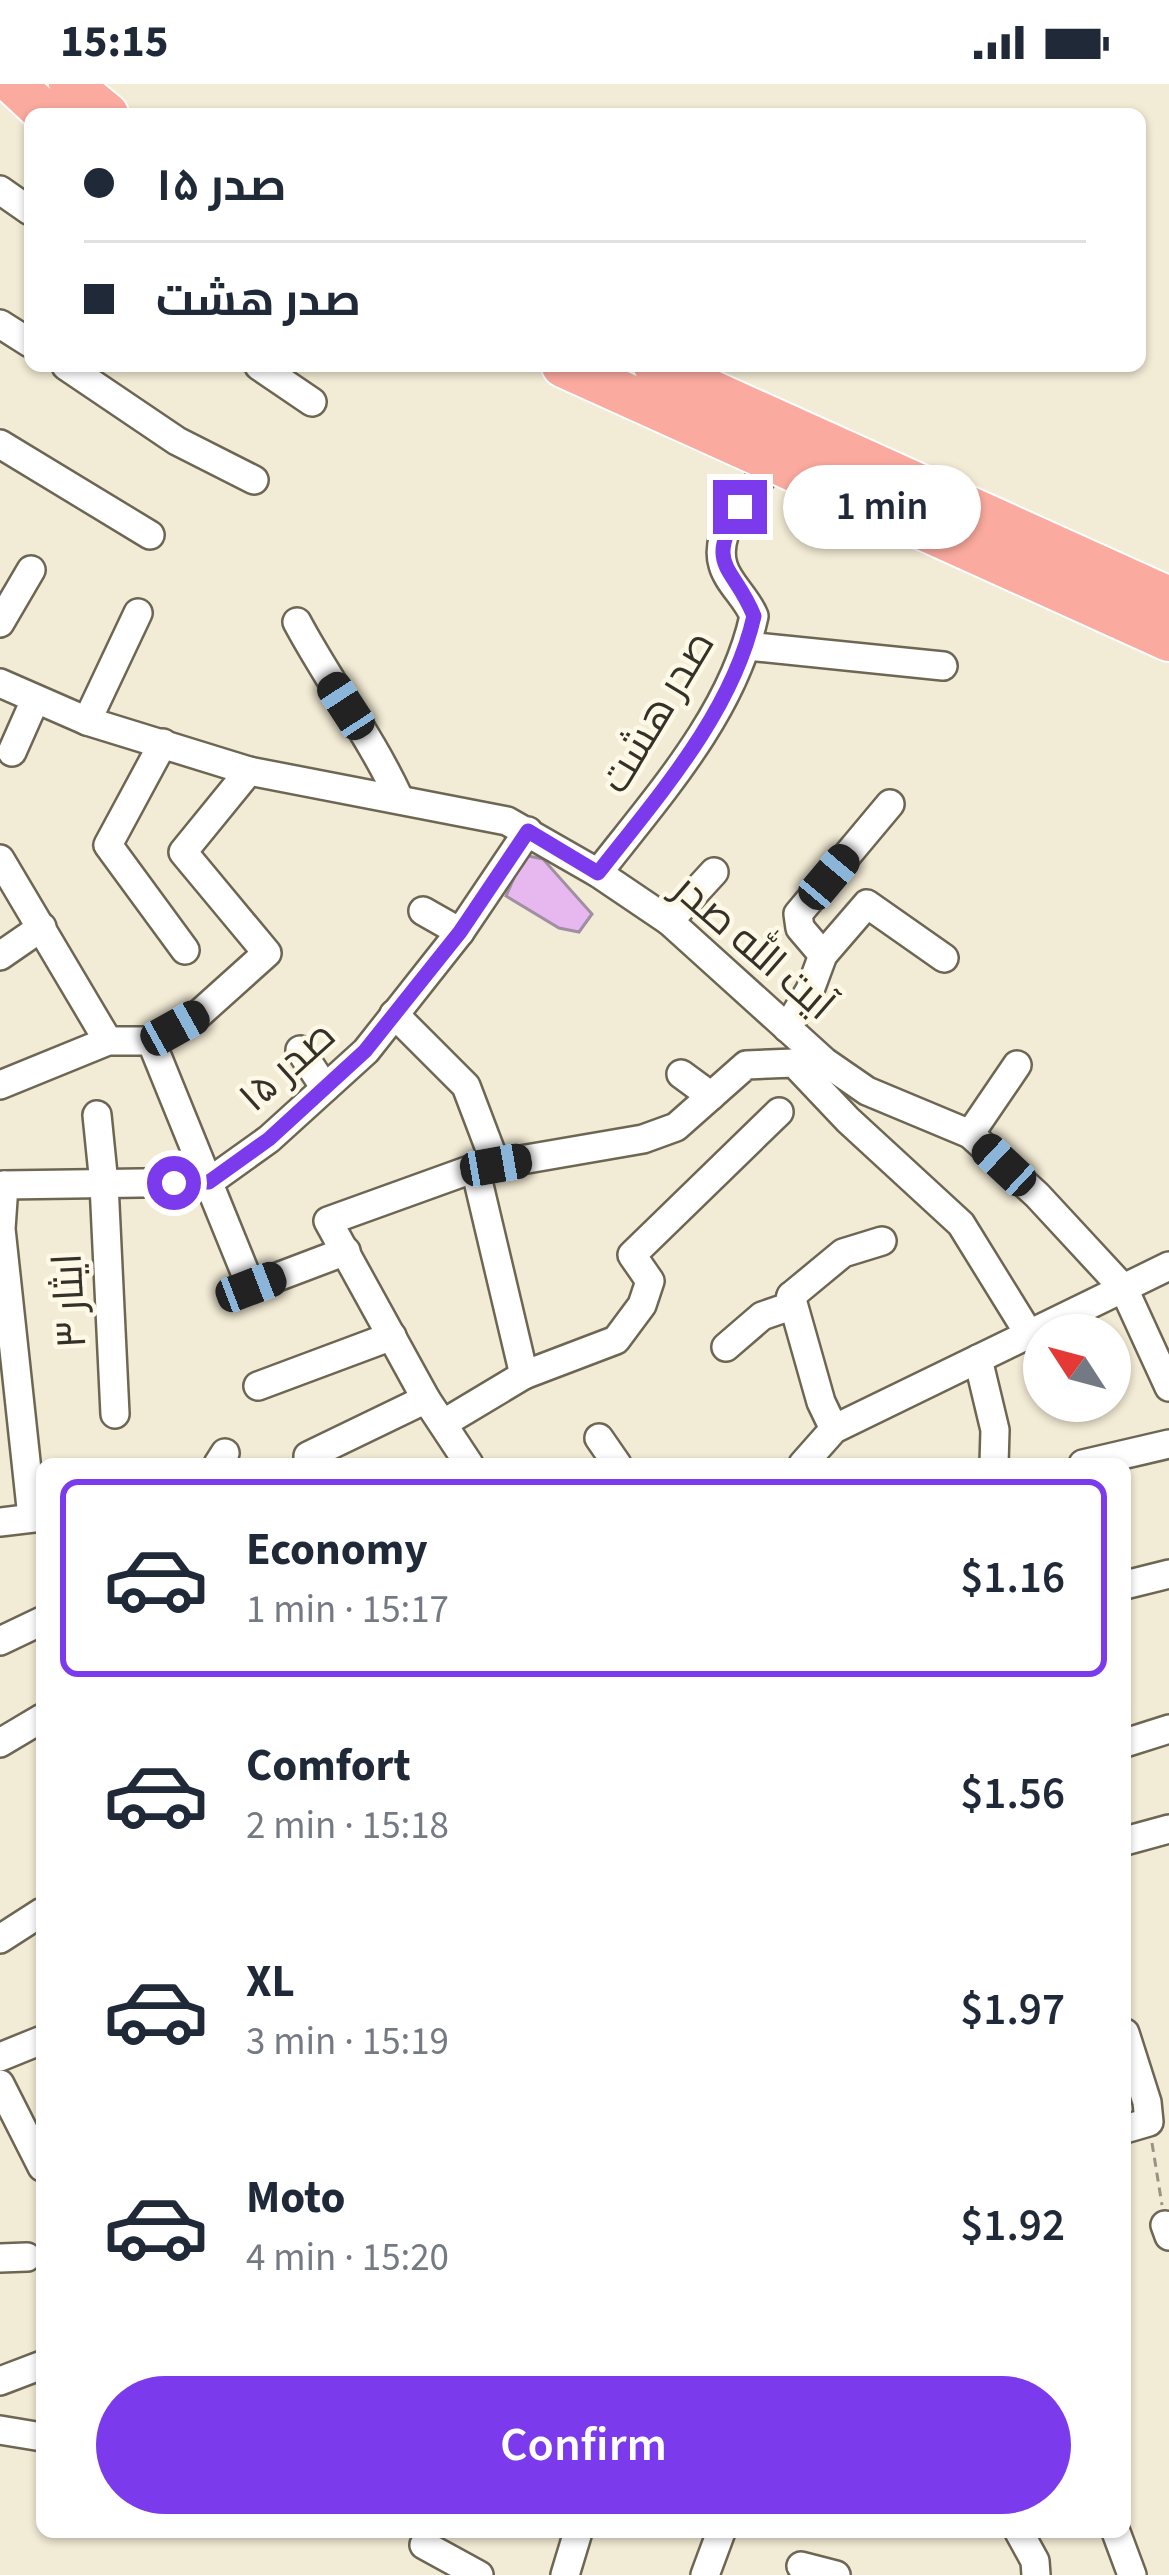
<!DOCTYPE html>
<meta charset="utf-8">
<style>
:root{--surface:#fff;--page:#f2f2f3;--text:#1f2937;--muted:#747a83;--line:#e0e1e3;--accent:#7c3aed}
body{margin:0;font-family:"Source Sans 3",Cairo,sans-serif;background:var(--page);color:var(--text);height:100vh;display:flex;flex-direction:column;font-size:45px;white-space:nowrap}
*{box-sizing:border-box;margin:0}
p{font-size:39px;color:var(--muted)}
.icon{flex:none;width:66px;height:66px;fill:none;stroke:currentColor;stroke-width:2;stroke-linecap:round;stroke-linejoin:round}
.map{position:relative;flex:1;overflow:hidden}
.panel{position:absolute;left:36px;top:1374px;width:1095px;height:1080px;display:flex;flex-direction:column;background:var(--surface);border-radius:18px;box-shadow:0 3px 9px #0004}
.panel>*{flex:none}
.top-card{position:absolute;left:24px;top:24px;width:1122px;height:264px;border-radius:18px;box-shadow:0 3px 9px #0004;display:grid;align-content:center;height:264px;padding:0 60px;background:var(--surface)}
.needle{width:78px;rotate:306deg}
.tools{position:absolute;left:1023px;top:1230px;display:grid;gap:24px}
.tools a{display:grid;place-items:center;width:108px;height:108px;border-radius:50%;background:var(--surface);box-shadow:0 3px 9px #0004;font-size:60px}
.end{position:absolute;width:54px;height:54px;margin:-27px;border:15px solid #7c3aed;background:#fff;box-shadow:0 0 0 6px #fff}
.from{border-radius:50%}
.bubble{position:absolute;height:84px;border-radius:42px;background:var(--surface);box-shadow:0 3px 9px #0004;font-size:39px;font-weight:600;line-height:84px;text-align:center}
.car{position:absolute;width:36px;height:72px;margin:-36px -18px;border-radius:15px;box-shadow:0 0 9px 3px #0007;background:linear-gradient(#222 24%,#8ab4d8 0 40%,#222 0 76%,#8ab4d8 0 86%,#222 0)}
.top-card b{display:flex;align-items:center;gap:42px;height:114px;font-size:45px}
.top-card b+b{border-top:3px solid var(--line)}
.top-card i{width:30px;height:30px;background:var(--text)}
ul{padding:21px 0 0;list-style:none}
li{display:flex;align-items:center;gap:36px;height:198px;margin:0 24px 18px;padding:0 36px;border:6px solid transparent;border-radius:18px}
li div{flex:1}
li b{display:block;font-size:45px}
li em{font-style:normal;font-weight:600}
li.on{border-color:var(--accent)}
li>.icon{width:108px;height:108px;stroke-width:1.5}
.cta{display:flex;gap:24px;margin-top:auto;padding:24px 60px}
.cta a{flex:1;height:138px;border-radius:72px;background:var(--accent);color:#fff;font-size:48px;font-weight:600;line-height:138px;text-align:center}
.status{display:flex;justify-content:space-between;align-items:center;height:84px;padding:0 60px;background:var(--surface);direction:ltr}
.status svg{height:33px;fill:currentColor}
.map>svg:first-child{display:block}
</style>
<div class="status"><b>15:15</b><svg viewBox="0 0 49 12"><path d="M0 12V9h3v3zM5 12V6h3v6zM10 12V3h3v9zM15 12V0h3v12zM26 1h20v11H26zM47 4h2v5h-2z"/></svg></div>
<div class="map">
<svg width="1169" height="2491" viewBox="0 0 1169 2491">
<rect width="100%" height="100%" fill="#f2ebd5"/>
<polygon fill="#e7b8ef" stroke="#9f90a1" stroke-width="3" points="524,771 543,775 592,830 579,848 559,844 506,812"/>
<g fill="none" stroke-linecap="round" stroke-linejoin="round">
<defs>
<g id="minor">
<polyline points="0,106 30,127"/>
<polyline points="0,240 30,259"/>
<polyline points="66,282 177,357 254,396"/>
<polyline points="259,282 312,318"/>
<polyline points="0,360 150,451"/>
<path d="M297 538C329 598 371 653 399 714"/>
<polyline points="0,539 31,486"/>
<polyline points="747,562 943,582"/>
<polyline points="0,599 87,637 249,687 507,737 598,789 669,837 825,978 867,1007 970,1050 1037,1111 1124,1205 1169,1303"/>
<polyline points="87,637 138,529"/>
<polyline points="163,659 108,761 185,866"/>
<polyline points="12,668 35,616"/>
<polyline points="0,775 108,957"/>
<path d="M598 789C658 712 733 629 754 532 747 514 728 499 723 481 712 444 754 404 775 378"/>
<polyline points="423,827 460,848"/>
<polyline points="669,837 714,788"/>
<polyline points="823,871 800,844 798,830 890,720"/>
<polyline points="0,872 42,843"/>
<polyline points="394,930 466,1002 496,1081"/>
<polyline points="787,944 810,906 823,871 867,820 944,874"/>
<polyline points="151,957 251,1203 346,1167"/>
<polyline points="300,966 325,1004"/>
<polyline points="681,990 711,1012"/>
<polyline points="0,1001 108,957 151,957 198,931 267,869 183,768 249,687"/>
<polyline points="97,1031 104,1100 115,1330"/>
<polyline points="970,1050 1017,981"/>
<polyline points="475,1084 524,1291"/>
<polyline points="4,1101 209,1098 269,1055 366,967 460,848 528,747"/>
<polyline points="4,1101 1,1145 32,1433"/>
<polyline points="791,1212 821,1318 834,1345"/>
<polyline points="726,1263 762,1232 788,1223 791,1212 843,1169 882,1157"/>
<polyline points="978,1275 995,1346 994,1380"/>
<polyline points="258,1302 392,1252"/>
<polyline points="444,1339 524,1291 616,1256 642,1221 650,1197 632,1171 779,1028"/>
<polyline points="599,1354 617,1380"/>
<polyline points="308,1372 426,1315"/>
<polyline points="218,1380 225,1369"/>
<polyline points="469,1380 426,1315 328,1137 475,1084 643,1055 676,1043 746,981 794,979 848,1036 961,1140 1029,1250"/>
<polyline points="803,1380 834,1345 1169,1182"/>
<polyline points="1083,1380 1169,1360"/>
<polyline points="0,1438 42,1433"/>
<polyline points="1125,1501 1169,1490"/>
<polyline points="0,1557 42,1537"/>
<polyline points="0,1659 42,1634"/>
<polyline points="1125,1659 1169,1645"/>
<polyline points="1125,1757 1169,1745"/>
<polyline points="0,1855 42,1828"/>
<polyline points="1125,1949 1147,2018 1149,2038 1125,2045"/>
<polyline points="0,1973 42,1956"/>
<polyline points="0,2000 42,2083"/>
<polyline points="1165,2141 1169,2152"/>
<polyline points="0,2174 27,2173"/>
<polyline points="0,2297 42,2281"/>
<polyline points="0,2346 42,2353"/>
<polyline points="1019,2448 1035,2477 1036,2491"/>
<polyline points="1116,2448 1132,2491"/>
<polyline points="424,2461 479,2491"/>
<polyline points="801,2482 836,2491"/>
<polyline points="565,2491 578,2448"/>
<polyline points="705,2491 721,2448"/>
</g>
<g id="highway">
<polyline points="14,0 46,30"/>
<polyline points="70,0 107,30"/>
<polyline points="563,282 1169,556"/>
<polyline points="655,282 1169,514"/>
</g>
</defs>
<use href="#minor" stroke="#6c6653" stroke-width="32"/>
<use href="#highway" stroke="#fff" stroke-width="46"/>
<polyline stroke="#989384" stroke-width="3" stroke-dasharray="9 6" stroke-linecap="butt" points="1152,2059 1162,2121"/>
<use href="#minor" stroke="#fff" stroke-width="27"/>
<use href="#highway" stroke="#fbaa9f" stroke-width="42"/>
</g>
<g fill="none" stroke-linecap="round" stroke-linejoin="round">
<path stroke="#7c3aed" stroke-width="15" d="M174 1099 209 1098 269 1055 365 967 460 848 528 747 598 789C658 712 732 629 754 532 733 480 704 484 740 423"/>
</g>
<g text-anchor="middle" stroke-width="9" stroke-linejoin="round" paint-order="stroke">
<g font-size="42" fill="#343129" stroke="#fef8e7">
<text transform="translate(656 627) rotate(-59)" y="15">صدر هشت</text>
<text transform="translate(755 862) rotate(41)" y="15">آیت الله صدر</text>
<text transform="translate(286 981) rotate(-42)" y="15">صدر ۱۵</text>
<text transform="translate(68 1217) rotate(-93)" y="15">ایثار ۳</text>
</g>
</g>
</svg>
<div class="tools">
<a><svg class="needle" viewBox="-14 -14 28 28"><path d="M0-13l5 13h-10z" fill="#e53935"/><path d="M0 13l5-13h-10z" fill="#747a83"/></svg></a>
</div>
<i class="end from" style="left:174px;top:1099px"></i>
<i class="end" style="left:740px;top:423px"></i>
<div class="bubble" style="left:783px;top:381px;width:198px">1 min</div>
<i class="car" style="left:346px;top:622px;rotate:327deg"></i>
<i class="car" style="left:829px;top:793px;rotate:40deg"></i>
<i class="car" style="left:175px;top:944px;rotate:61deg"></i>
<i class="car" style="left:496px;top:1081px;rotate:80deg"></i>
<i class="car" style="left:1004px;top:1081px;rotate:313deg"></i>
<i class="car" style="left:251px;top:1203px;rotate:69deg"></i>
<div class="top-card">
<b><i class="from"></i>صدر ۱۵</b>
<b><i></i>صدر هشت</b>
</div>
<section class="panel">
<ul>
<li class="on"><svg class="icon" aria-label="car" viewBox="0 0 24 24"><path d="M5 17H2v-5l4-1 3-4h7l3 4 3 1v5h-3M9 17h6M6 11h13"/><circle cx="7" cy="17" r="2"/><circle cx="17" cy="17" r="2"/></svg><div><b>Economy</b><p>1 min · 15:17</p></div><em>$1.16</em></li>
<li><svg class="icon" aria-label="car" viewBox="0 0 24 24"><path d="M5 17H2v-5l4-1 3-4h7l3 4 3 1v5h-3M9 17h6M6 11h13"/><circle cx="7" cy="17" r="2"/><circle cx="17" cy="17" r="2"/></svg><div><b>Comfort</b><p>2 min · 15:18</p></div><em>$1.56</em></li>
<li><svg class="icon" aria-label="car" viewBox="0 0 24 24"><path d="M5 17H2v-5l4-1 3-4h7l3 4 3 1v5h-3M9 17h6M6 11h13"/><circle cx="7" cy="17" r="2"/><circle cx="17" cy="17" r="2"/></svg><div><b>XL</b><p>3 min · 15:19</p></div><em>$1.97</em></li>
<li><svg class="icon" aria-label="car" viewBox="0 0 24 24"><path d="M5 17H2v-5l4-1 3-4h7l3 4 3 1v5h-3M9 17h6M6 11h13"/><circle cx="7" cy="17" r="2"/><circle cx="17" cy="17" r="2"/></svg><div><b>Moto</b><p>4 min · 15:20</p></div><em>$1.92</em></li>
</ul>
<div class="cta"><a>Confirm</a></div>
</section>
</div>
